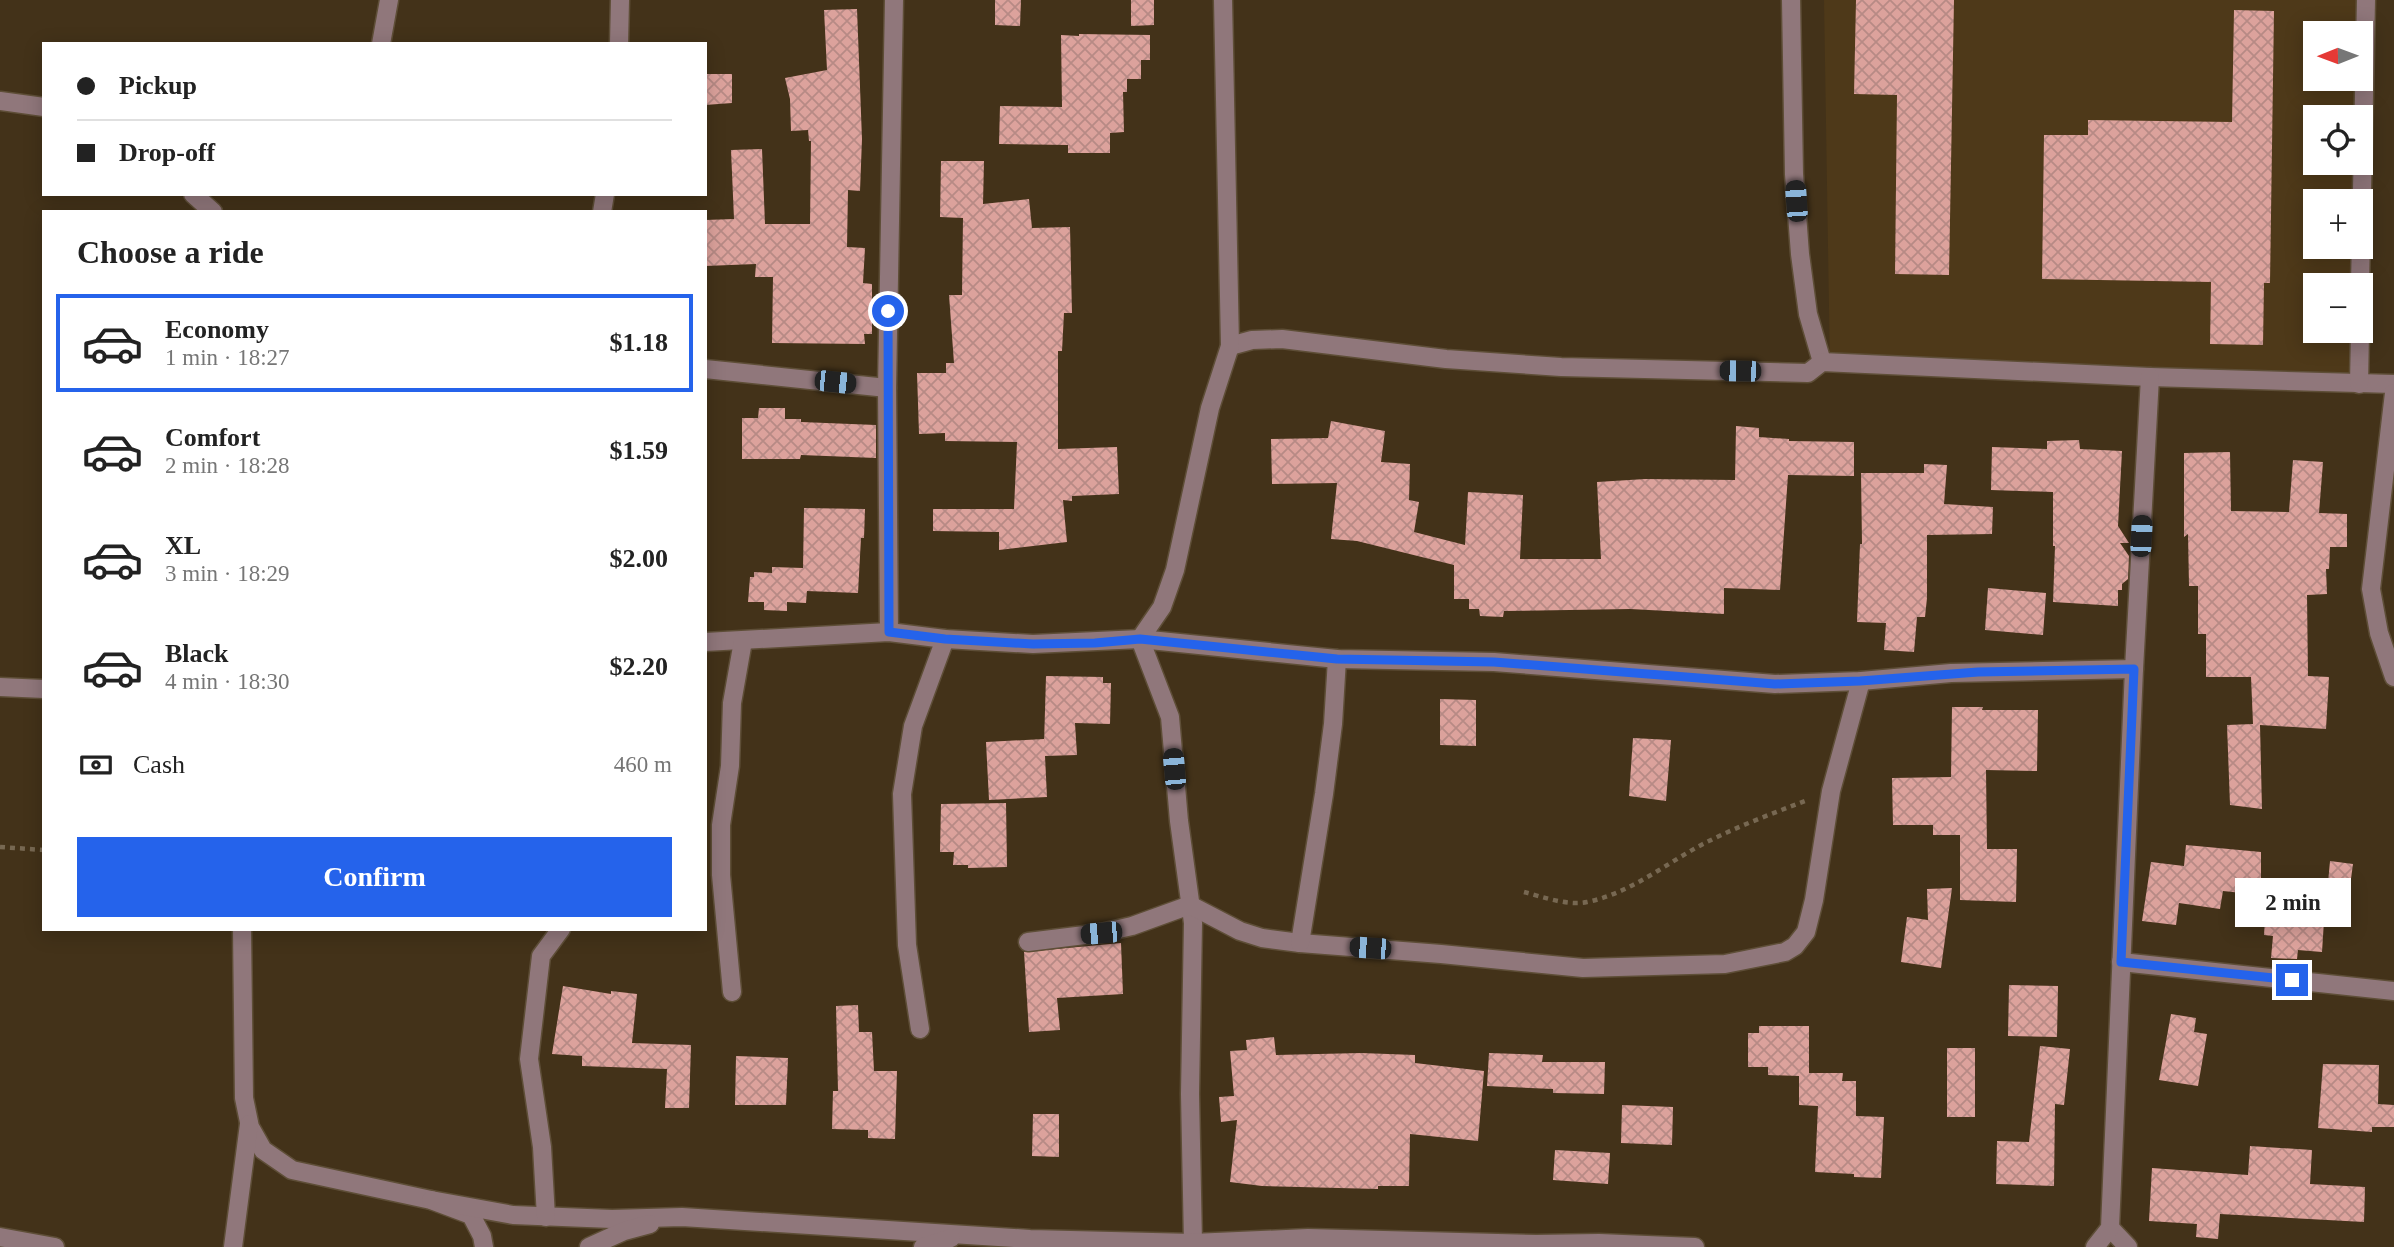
<!DOCTYPE html>
<meta charset="utf-8">
<style>
:root{--surface:#fff;--page:#f2f2f2;--text:#222;--muted:#767676;--line:#e0e0e0;--accent:#2563eb}
body{margin:0;font-family:"Times New Roman",serif;background:var(--page);color:var(--text);height:100vh;display:flex;flex-direction:column;font-size:26px;white-space:nowrap}
*{box-sizing:border-box;margin:0}
p{font-size:23px;color:var(--muted)}
.icon{flex:none;width:38px;height:38px;fill:none;stroke:currentColor;stroke-width:2;stroke-linecap:round;stroke-linejoin:round}
.map{position:relative;flex:1;overflow:hidden}
.sheet{position:absolute;left:42px;top:210px;width:665px;height:721px;display:flex;flex-direction:column;background:var(--surface);border-radius:0px;box-shadow:0 4px 18px #0003}
.sheet>*{flex:none}
.hud{position:absolute;left:42px;top:42px;width:665px;height:154px;border-radius:0px;box-shadow:0 4px 18px #0003;display:grid;align-content:center;height:154px;padding:0 35px;background:var(--surface)}
.needle{width:46px;rotate:269deg}
.buttons{position:absolute;left:2303px;top:21px;display:grid;gap:14px}
.buttons a{display:grid;place-items:center;width:70px;height:70px;border-radius:0px;background:var(--surface);box-shadow:0 4px 18px #0003;font-size:35px}
.end{position:absolute;width:32px;height:32px;margin:-16px;border:9px solid #2563eb;background:#fff;box-shadow:0 0 0 4px #fff}
.from{border-radius:50%}
.bubble{position:absolute;height:49px;border-radius:0px;background:var(--surface);box-shadow:0 4px 18px #0003;font-size:23px;font-weight:600;line-height:49px;text-align:center}
.car{position:absolute;width:21px;height:42px;margin:-21px -10px;border-radius:9px;box-shadow:0 0 5px 2px #0007;background:linear-gradient(#222 24%,#8ab4d8 0 40%,#222 0 76%,#8ab4d8 0 86%,#222 0)}
.hud b{display:flex;align-items:center;gap:24px;height:66px;font-size:26px}
.hud b+b{border-top:2px solid var(--line)}
.hud i{width:18px;height:18px;background:var(--text)}
ul{padding:0;list-style:none}
li{display:flex;align-items:center;gap:21px;height:98px;margin:0 14px 10px;padding:0 21px;border:4px solid transparent;border-radius:0px}
li div{flex:1}
li b{display:block;font-size:26px}
li em{font-style:normal;font-weight:600}
li.selected{border-color:var(--accent)}
li>.icon{width:63px;height:63px;stroke-width:1.5}
h2{padding:0 35px;font-size:32px;line-height:84px}
.pay{display:flex;align-items:center;gap:18px;height:77px;padding:0 35px;font-size:26px}
.pay p{margin-inline-start:auto}
.cta{display:flex;gap:14px;margin-top:auto;padding:14px 35px}
.cta a{flex:1;height:80px;border-radius:0px;background:var(--accent);color:#fff;font-size:28px;font-weight:600;line-height:80px;text-align:center}
.map>svg:first-child{display:block}
</style>
<div class="map">
<svg width="2394" height="1247" viewBox="0 0 2394 1247">
<defs>
<pattern id="building-cross-hatch" width="8" height="8" patternUnits="userSpaceOnUse" patternTransform="scale(1.75)"><rect width="8" height="8" fill="#dca29c"/><path d="M0 0l8 8M0 8l8-8" fill="none" stroke="#b78a85"/></pattern>
</defs>
<rect width="100%" height="100%" fill="#433219"/>
<path fill="#4e3919" fill-rule="evenodd" d="M1824 0H2366L2360 285H2315V331H2360L2359 384 1830 370ZM2315 33H2361V79H2315ZM2315 117H2361V163H2315ZM2315 201H2361V247H2315Z"/>
<g fill="url(#building-cross-hatch)">
<polygon points="995,0 1021,0 1020,26 995,25"/>
<polygon points="1131,0 1154,0 1154,25 1131,26"/>
<polygon points="1856,0 1954,0 1949,275 1895,274 1897,95 1854,94"/>
<polygon points="857,9 862,139 860,191 848,190 847,247 865,248 863,283 872,284 872,334 864,334 865,344 772,343 773,277 755,277 756,264 705,266 705,220 734,219 731,150 762,149 765,224 810,224 811,141 809,141 808,130 791,131 790,99 785,78 827,70 824,10"/>
<polygon points="2234,10 2274,11 2270,283 2264,283 2263,345 2210,344 2211,282 2042,279 2044,135 2088,135 2088,120 2232,122"/>
<polygon points="1079,34 1150,35 1150,60 1141,60 1141,79 1127,79 1127,92 1123,92 1124,132 1110,133 1110,153 1068,153 1068,145 999,144 1000,106 1062,107 1061,35 1079,36"/>
<polygon points="705,74 732,74 732,103 705,105"/>
<polygon points="941,161 984,161 983,204 1029,199 1032,228 1070,227 1072,313 1064,313 1062,351 1058,351 1058,449 1117,447 1119,494 1072,496 1072,501 1063,500 1067,542 999,550 999,532 933,531 933,509 1014,509 1017,442 945,441 945,433 919,434 917,373 946,373 946,363 954,363 949,295 962,295 963,218 940,217"/>
<polygon points="759,408 785,408 785,419 801,419 801,422 876,425 876,458 801,455 800,459 742,459 742,418 758,418"/>
<polygon points="1331,421 1385,431 1381,462 1410,464 1409,500 1419,502 1414,532 1465,545 1468,492 1523,495 1520,559 1601,559 1597,482 1645,479 1735,480 1736,426 1759,428 1759,437 1789,439 1789,441 1854,442 1854,476 1788,475 1780,590 1724,588 1724,614 1630,609 1504,611 1503,617 1480,616 1479,609 1469,609 1469,599 1454,599 1454,565 1357,541 1331,539 1337,483 1272,484 1271,439 1328,438"/>
<polygon points="2079,440 2080,449 2122,451 2118,526 2129,543 2120,543 2129,556 2128,579 2122,584 2122,590 2118,590 2118,606 2053,602 2055,546 2053,546 2053,492 1991,490 1992,447 2047,449 2047,441"/>
<polygon points="2230,452 2231,511 2289,512 2293,460 2323,462 2319,513 2347,514 2347,547 2330,547 2329,569 2326,569 2327,594 2307,595 2308,676 2329,677 2326,729 2260,725 2262,809 2230,805 2227,725 2253,724 2251,677 2206,677 2206,634 2198,634 2198,586 2189,586 2188,534 2184,537 2184,453"/>
<polygon points="1924,464 1947,465 1944,504 1993,507 1992,534 1927,535 1927,598 1925,617 1917,617 1914,652 1884,650 1886,623 1857,622 1860,544 1862,544 1861,473 1924,473"/>
<polygon points="804,508 865,509 864,538 861,538 858,593 807,591 806,603 787,602 787,611 764,610 764,602 748,602 750,577 754,577 754,572 772,573 772,567 803,568"/>
<polygon points="1988,588 2046,593 2043,635 1985,630"/>
<polygon points="1046,676 1103,677 1103,683 1111,683 1110,724 1075,723 1077,755 1045,756 1047,797 989,800 986,742 1044,739 1044,744"/>
<polygon points="1440,699 1476,700 1476,746 1440,745"/>
<polygon points="1952,707 1983,707 1982,710 2038,710 2037,771 1986,770 1987,849 2017,849 2016,902 1960,900 1960,835 1933,835 1933,825 1893,825 1892,778 1951,777"/>
<polygon points="1633,738 1671,740 1666,801 1629,796"/>
<polygon points="1006,803 1007,867 968,868 968,865 953,865 954,852 940,852 941,804"/>
<polygon points="2186,845 2261,852 2261,895 2223,891 2220,909 2179,903 2176,925 2142,921 2151,862 2184,866"/>
<polygon points="2330,861 2353,864 2350,886 2328,883"/>
<polygon points="2267,886 2326,890 2322,952 2298,950 2297,959 2271,958 2273,936 2264,935"/>
<polygon points="1952,888 1941,968 1901,962 1907,917 1928,920 1927,889"/>
<polygon points="1121,943 1123,994 1057,998 1060,1030 1029,1032 1024,952"/>
<polygon points="2009,985 2058,986 2057,1037 2008,1036"/>
<polygon points="563,986 611,994 611,991 637,994 632,1043 691,1045 689,1108 665,1108 667,1069 582,1066 582,1056 552,1054"/>
<polygon points="858,1005 859,1032 872,1032 874,1071 897,1071 895,1139 868,1138 868,1130 832,1129 833,1091 838,1091 836,1006"/>
<polygon points="2171,1014 2196,1018 2194,1032 2207,1034 2198,1086 2159,1080"/>
<polygon points="1759,1026 1809,1026 1809,1073 1843,1073 1842,1081 1856,1081 1856,1116 1884,1117 1881,1178 1854,1177 1854,1174 1815,1172 1818,1106 1799,1105 1799,1076 1768,1075 1768,1067 1748,1067 1748,1033 1759,1033"/>
<polygon points="1274,1037 1276,1055 1361,1053 1415,1055 1415,1063 1484,1071 1478,1141 1410,1134 1409,1186 1378,1186 1378,1189 1262,1186 1230,1182 1237,1120 1221,1122 1219,1097 1234,1096 1230,1051 1247,1050 1246,1040"/>
<polygon points="2040,1046 2070,1049 2064,1105 2055,1104 2054,1186 1996,1184 1997,1141 2029,1142"/>
<rect x="1947" y="1048" width="28" height="69"/>
<polygon points="1489,1053 1543,1055 1542,1062 1605,1062 1604,1094 1553,1093 1553,1089 1487,1086"/>
<polygon points="736,1056 788,1058 786,1105 735,1105"/>
<polygon points="2323,1064 2379,1065 2378,1104 2394,1105 2394,1127 2372,1127 2372,1132 2318,1128"/>
<polygon points="1622,1105 1673,1107 1672,1145 1621,1143"/>
<polygon points="1033,1114 1059,1114 1059,1157 1032,1156"/>
<polygon points="2250,1146 2312,1150 2310,1184 2365,1187 2364,1222 2220,1214 2218,1239 2196,1237 2197,1224 2149,1221 2152,1168 2248,1175"/>
<polygon points="1555,1150 1610,1153 1608,1184 1553,1180"/>
</g>
<g fill="none" stroke-linecap="round" stroke-linejoin="round">
<defs>
<g id="minor">
<polyline points="1791,0 1794,174 1800,254 1808,314 1822,362"/>
<polyline points="381,44 389,0"/>
<polyline points="619,44 620,0"/>
<polyline points="0,101 44,107"/>
<polyline points="193,194 213,212"/>
<polyline points="602,212 605,194"/>
<polyline points="2360,285 2366,0"/>
<polyline points="1230,346 1252,340 1282,339 1446,359 1561,367 1808,373 1822,362 2150,377 2394,384"/>
<polyline points="705,369 887,388"/>
<polyline points="2359,384 2360,331"/>
<polyline points="2394,393 2371,589 2379,633 2394,677"/>
<polyline points="889,632 887,388 894,0"/>
<polyline points="1140,639 1162,607 1175,570 1210,408 1230,346 1223,0"/>
<polyline points="1140,639 1170,717 1179,821 1193,923 1190,1094 1193,1243"/>
<polyline points="705,642 889,632 945,639 1033,644 1140,639 1337,659 1494,662 1775,684 1861,681 1951,673 2134,669"/>
<polyline points="0,687 44,689"/>
<polyline points="242,929 244,1098 250,1127 263,1150 292,1170 431,1200 471,1215 482,1236 484,1247"/>
<polyline points="1028,942 1101,933 1132,926 1190,905 1240,931 1262,938 1300,943 1441,954 1583,968 1725,964 1785,952 1795,946 1806,932 1814,900 1831,791 1861,681"/>
<polyline points="1300,943 1324,794 1333,724 1337,659"/>
<polyline points="2121,962 2394,991"/>
<polyline points="732,992 721,875 721,825 730,766 732,703 743,641"/>
<polyline points="920,1029 907,945 902,794 913,726 945,639"/>
<polyline points="431,1200 513,1215 612,1219 682,1217 1030,1239 1193,1243 1308,1238 1536,1244 1599,1243 1695,1247"/>
<polyline points="546,1217 542,1147 529,1059 541,956 561,929"/>
<polyline points="2110,1228 2128,1247"/>
<polyline points="0,1237 55,1247"/>
<polyline points="233,1247 249,1124"/>
<polyline points="589,1247 624,1231 650,1224"/>
<polyline points="923,1247 951,1238"/>
<polyline points="2095,1247 2110,1228 2134,669 2150,377"/>
</g>
</defs>
<use href="#minor" stroke="#5e4e37" stroke-width="21"/>
<g stroke="#776852" stroke-width="4.5" stroke-dasharray="5 5" stroke-linecap="butt">
<polyline points="0,847 44,850"/>
<path d="M1524 892C1543 897 1567 906 1587 902 1631 893 1665 864 1703 844 1736 827 1773 813 1808 800"/>
</g>
<use href="#minor" stroke="#90777b" stroke-width="18"/>
</g>
<g fill="none" stroke-linecap="round" stroke-linejoin="round">
<polyline stroke="#2563eb" stroke-width="9" points="888,311 889,632 945,639 1033,644 1095,643 1140,639 1337,659 1494,662 1775,684 1860,681 1978,672 2134,669 2121,962 2292,980"/>
</g>
</svg>
<div class="buttons">
<a><svg class="needle" viewBox="-14 -14 28 28"><path d="M0-13l5 13h-10z" fill="#e53935"/><path d="M0 13l5-13h-10z" fill="#767676"/></svg></a>
<a><svg class="icon" aria-label="locate" viewBox="0 0 24 24"><circle cx="12" cy="12" r="6"/><path d="M12 2v4M12 18v4M2 12h4M18 12h4"/></svg></a>
<a>+</a>
<a>−</a>
</div>
<i class="end from" style="left:888px;top:311px"></i>
<i class="end" style="left:2292px;top:980px"></i>
<div class="bubble" style="left:2235px;top:878px;width:116px">2 min</div>
<i class="car" style="left:1796px;top:201px;rotate:356deg"></i>
<i class="car" style="left:1740px;top:371px;rotate:271deg"></i>
<i class="car" style="left:835px;top:382px;rotate:96deg"></i>
<i class="car" style="left:2141px;top:536px;rotate:3deg"></i>
<i class="car" style="left:1174px;top:769px;rotate:355deg"></i>
<i class="car" style="left:1101px;top:933px;rotate:265deg"></i>
<i class="car" style="left:1370px;top:948px;rotate:274deg"></i>
<div class="hud">
<b><i class="from"></i>Pickup</b>
<b><i></i>Drop-off</b>
</div>
<section class="sheet">
<h2>Choose a ride</h2>
<ul>
<li class="selected"><svg class="icon" aria-label="car" viewBox="0 0 24 24"><path d="M5 17H2v-5l4-1 3-4h7l3 4 3 1v5h-3M9 17h6M6 11h13"/><circle cx="7" cy="17" r="2"/><circle cx="17" cy="17" r="2"/></svg><div><b>Economy</b><p>1 min · 18:27</p></div><em>$1.18</em></li>
<li><svg class="icon" aria-label="car" viewBox="0 0 24 24"><path d="M5 17H2v-5l4-1 3-4h7l3 4 3 1v5h-3M9 17h6M6 11h13"/><circle cx="7" cy="17" r="2"/><circle cx="17" cy="17" r="2"/></svg><div><b>Comfort</b><p>2 min · 18:28</p></div><em>$1.59</em></li>
<li><svg class="icon" aria-label="car" viewBox="0 0 24 24"><path d="M5 17H2v-5l4-1 3-4h7l3 4 3 1v5h-3M9 17h6M6 11h13"/><circle cx="7" cy="17" r="2"/><circle cx="17" cy="17" r="2"/></svg><div><b>XL</b><p>3 min · 18:29</p></div><em>$2.00</em></li>
<li><svg class="icon" aria-label="car" viewBox="0 0 24 24"><path d="M5 17H2v-5l4-1 3-4h7l3 4 3 1v5h-3M9 17h6M6 11h13"/><circle cx="7" cy="17" r="2"/><circle cx="17" cy="17" r="2"/></svg><div><b>Black</b><p>4 min · 18:30</p></div><em>$2.20</em></li>
</ul>
<div class="pay"><svg class="icon" aria-label="cash" viewBox="0 0 24 24"><path d="M3 7h18v10H3z"/><circle cx="12" cy="12" r="2"/></svg>Cash<p>460 m</p></div>
<div class="cta"><a>Confirm</a></div>
</section>
</div>
